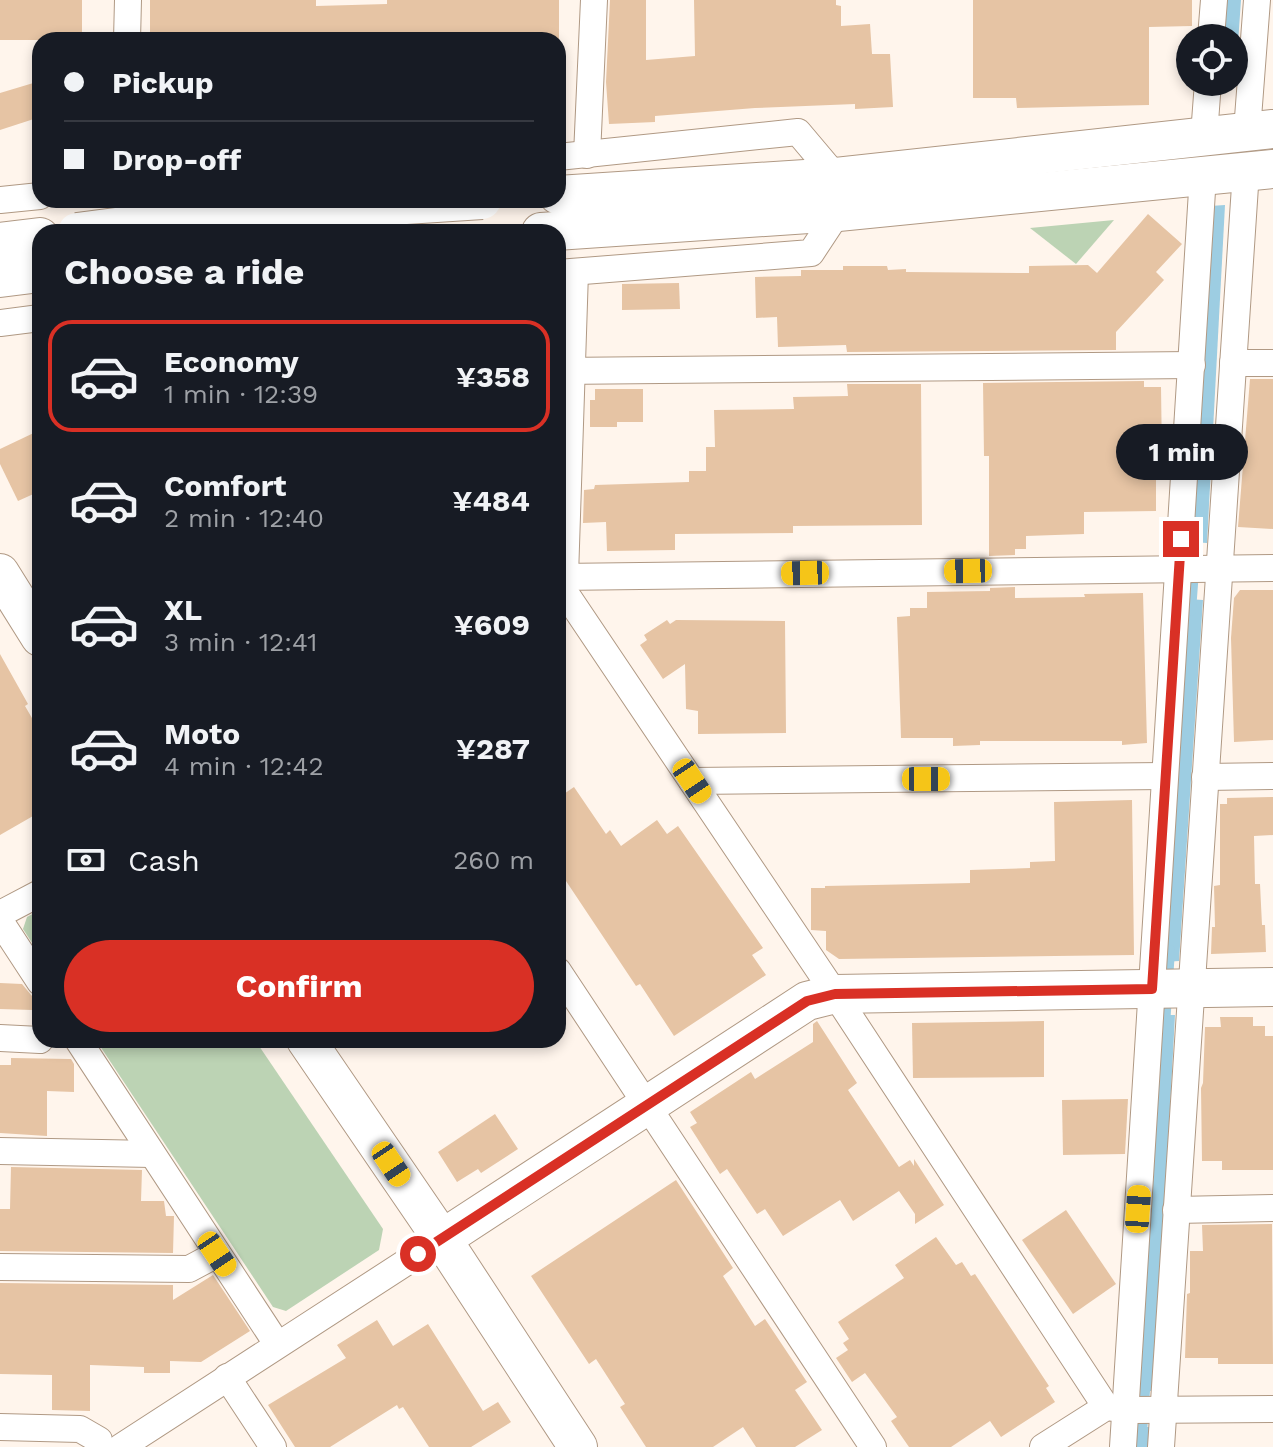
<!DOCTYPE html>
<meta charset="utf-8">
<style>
:root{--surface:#171b24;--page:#20242c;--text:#f1f3f6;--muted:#9ea1a6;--line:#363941;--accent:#d93025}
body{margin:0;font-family:"Work Sans",sans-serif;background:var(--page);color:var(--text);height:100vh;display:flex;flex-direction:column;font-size:30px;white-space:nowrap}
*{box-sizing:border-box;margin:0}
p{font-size:26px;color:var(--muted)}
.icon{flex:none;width:44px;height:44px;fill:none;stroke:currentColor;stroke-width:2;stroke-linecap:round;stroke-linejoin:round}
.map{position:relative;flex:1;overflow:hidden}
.drawer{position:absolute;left:32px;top:224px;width:534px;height:824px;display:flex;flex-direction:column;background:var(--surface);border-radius:24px;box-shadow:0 4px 12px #0003}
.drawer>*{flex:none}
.guide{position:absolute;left:32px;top:32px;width:534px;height:176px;border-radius:24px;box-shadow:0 4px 12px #0003;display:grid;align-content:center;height:176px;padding:0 32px;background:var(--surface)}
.buttons{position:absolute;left:1176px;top:24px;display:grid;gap:16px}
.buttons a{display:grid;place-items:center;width:72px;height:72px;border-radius:50%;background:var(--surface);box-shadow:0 4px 12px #0003;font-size:40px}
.end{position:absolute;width:36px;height:36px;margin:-18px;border:10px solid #d93025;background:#fff;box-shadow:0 0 0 4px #fff}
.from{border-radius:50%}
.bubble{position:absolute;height:56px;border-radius:28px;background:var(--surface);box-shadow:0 4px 12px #0003;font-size:26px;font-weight:700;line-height:56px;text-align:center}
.car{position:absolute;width:24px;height:48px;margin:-24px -12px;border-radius:10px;box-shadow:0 0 6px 2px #0007;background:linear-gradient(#f5c518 24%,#345 0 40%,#f5c518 0 76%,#345 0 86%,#f5c518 0)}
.guide b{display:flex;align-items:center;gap:28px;height:76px;font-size:30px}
.guide b+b{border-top:2px solid var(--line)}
.guide i{width:20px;height:20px;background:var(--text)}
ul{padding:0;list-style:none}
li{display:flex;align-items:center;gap:24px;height:112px;margin:0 16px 12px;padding:0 16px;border:4px solid transparent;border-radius:24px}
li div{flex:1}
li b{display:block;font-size:30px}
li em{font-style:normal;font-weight:700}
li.active{border-color:var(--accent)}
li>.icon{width:72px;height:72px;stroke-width:1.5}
h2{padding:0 32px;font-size:36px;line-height:96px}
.pay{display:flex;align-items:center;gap:20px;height:88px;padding:0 32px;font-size:30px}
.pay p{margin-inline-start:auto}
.cta{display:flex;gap:16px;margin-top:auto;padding:16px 32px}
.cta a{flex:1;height:92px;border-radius:48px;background:var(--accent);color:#fff;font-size:32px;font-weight:700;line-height:92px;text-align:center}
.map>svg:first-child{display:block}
</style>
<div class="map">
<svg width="1273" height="1447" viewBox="0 0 1273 1447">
<rect width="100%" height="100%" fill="#fff5ec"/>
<g fill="#bcd3b4">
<polygon points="1114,220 1076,264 1030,228"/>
<polygon points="40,910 40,955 23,929 27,917"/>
<polygon points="96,1040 255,1040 383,1229 379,1250 286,1311 273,1307"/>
</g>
<g fill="#9dcde2">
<polygon points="1224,0 1241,0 1235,87 1217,88 1217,82 1234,82 1234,38 1221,38"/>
<polygon points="1225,205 1207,543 1192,542 1210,206"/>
<polygon points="1188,599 1203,600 1179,961 1164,962"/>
<polygon points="1160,1015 1175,1015 1155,1391 1139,1391"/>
<polygon points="1135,1427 1151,1427 1149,1447 1133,1447"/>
</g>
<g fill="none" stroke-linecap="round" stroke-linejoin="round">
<g stroke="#9dcde2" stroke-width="10">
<polyline points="1191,611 1197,531"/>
<polyline points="1165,1026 1170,950"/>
<polyline points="1141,1447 1146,1377"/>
</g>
</g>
<g fill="#e6c4a4">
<rect x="0" y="0" width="82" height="40"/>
<polygon points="150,0 316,0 316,6 387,4 387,0 559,0 559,40 449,40 449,35 379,35 379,40 254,37 254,35 150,36"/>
<polygon points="610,0 646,0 646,60 695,56 694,0 836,0 836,5 841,6 841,26 870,24 872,54 890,54 893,107 855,109 855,104 755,108 655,116 655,122 609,124 606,82"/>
<polygon points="973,0 1192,0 1192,26 1149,27 1149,105 1017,108 1016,98 973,98"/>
<polygon points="40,81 40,117 0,130 0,93"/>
<polygon points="1148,214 1182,244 1156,272 1164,280 1116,332 1116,350 847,352 846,345 778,347 777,317 756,318 755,277 801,276 801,270 843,270 843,266 887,266 888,270 906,269 906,272 1029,273 1029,266 1088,265 1097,273"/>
<polygon points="679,283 680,309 622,310 622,284"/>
<polygon points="1250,379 1273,379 1273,529 1238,527"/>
<polygon points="1144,381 1144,387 1161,387 1162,457 1156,457 1156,511 1084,512 1084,534 1026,536 1026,549 1015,549 1015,555 989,556 989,456 984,456 983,383"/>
<polygon points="847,384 921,384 922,525 793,526 793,533 675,534 675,550 607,551 606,522 583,523 584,490 594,489 595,485 689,482 689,471 706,471 706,447 715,447 714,410 794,409 793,397 848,396"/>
<polygon points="595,389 643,389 643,422 617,422 617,427 590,427 590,400 595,400"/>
<polygon points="40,430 40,491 18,501 0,464 0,449"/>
<polygon points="1015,587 1015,598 1085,597 1084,594 1143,593 1147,743 1122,745 1122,741 980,741 980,745 953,746 953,738 901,738 897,617 910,616 910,608 927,608 927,592 990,591 990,588"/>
<polygon points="1240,590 1273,590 1273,740 1234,742 1231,638 1234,598"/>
<polygon points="667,620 670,624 676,620 785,621 786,733 698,734 698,711 686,709 685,664 663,679 640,645 647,640 644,635"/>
<polygon points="0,654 28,704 25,706 40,732 40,812 0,835"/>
<polygon points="574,787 606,834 610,830 621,846 657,820 667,834 678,826 763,948 752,955 766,975 674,1036 640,984 636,986 558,869 558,798"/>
<polygon points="1273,797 1273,835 1254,836 1255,884 1260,884 1262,925 1265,925 1266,952 1211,954 1212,927 1215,927 1214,886 1220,885 1220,804 1227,804 1227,798"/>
<polygon points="1132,800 1134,955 839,959 826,950 826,931 811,930 811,888 825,888 825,886 970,883 970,870 1030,868 1030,862 1055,861 1054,802"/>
<polygon points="0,983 22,984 32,996 32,1010 0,1009"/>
<polygon points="1220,1017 1253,1017 1253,1026 1265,1026 1265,1036 1273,1036 1273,1170 1222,1170 1222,1161 1202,1161 1201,1088 1203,1083 1205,1027 1221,1027"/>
<polygon points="817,1021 857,1083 848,1090 899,1167 910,1160 914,1166 914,1159 944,1205 915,1224 915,1214 899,1191 853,1221 840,1200 783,1236 765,1209 757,1214 727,1169 720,1174 690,1127 697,1123 690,1112 751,1072 755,1079 813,1042 813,1024"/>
<polygon points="1044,1021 1044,1077 913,1078 912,1023"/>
<polygon points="11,1058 71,1059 74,1064 74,1092 47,1091 47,1136 0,1133 0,1065 11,1065"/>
<polygon points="1128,1099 1125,1154 1063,1155 1062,1100"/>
<polygon points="495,1114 518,1149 481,1173 478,1169 457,1182 438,1152"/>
<polygon points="11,1167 142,1170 141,1201 164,1201 166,1216 174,1216 173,1253 0,1251 0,1209 10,1209"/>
<polygon points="676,1180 733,1268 723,1276 755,1326 765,1319 807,1382 795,1390 822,1430 795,1447 756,1447 743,1427 713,1447 646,1447 620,1407 625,1404 596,1359 589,1364 531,1276"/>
<polygon points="1066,1210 1116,1284 1073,1314 1022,1240"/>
<polygon points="1272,1224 1273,1364 1218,1364 1218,1358 1185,1358 1187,1294 1190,1293 1190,1251 1203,1251 1202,1225"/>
<polygon points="936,1237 956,1265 962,1262 971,1276 975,1274 1049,1386 1046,1388 1055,1402 1001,1437 990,1421 951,1447 909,1447 891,1421 897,1417 865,1373 852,1382 836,1358 848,1350 843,1343 849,1339 838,1322 904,1278 895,1265"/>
<polygon points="213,1275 250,1331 201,1362 170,1361 170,1373 144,1373 144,1367 90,1365 90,1411 52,1410 52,1375 0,1374 0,1283 173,1285 173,1300"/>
<polygon points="377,1320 393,1346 428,1324 483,1411 498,1402 511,1422 471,1447 429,1447 403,1407 399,1409 397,1405 330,1447 295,1447 268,1405 346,1358 337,1345"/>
</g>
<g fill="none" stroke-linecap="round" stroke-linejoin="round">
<defs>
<g id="street">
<polyline points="1211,38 1214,0"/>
<polyline points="127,40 128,0"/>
<polyline points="1247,131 1257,0"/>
<polyline points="1204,135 1208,82"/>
<polyline points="587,155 594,0"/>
<polyline points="558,157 798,132 836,177"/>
<polyline points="0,200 40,196"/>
<polyline points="126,200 128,232"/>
<polyline points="558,273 811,253 838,212"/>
<polyline points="0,323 40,318"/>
<polyline points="1233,363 1273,363"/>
<polyline points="558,371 1192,365"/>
<polyline points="565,576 575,272"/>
<polyline points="558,577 1273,568"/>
<polyline points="558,582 835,994 1106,1407"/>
<polyline points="1205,777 1273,776"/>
<polyline points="692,781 1164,776"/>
<polyline points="0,914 40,893"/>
<polyline points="0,921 40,982"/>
<polyline points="558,971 873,1447"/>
<polyline points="0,1038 40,1040"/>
<polyline points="78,1040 277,1344"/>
<polyline points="0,1151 152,1154"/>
<polyline points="1176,1210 1273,1208"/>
<polyline points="0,1267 189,1269 217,1254"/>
<polyline points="227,1377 273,1447"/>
<polyline points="0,1427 80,1429 99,1440 100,1447"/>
<polyline points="121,1447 442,1239"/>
<polyline points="1043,1447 1106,1407 1134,1410 1273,1409"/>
<polyline points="1123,1447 1203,175"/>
<polyline points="1161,1447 1246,171"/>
</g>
<g id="secondary">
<polyline points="558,195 836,177 1273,129"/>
<polyline points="541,232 838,212 1273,169"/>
<polyline points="0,242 40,237"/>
<polyline points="0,278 40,273"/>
<polyline points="0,573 40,637"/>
<polyline points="306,1040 442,1239 578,1447"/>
<polyline points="442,1239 807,1001 835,994 1273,987"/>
</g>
</defs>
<use href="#street" stroke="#b09984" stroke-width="28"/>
<use href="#secondary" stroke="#b09984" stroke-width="40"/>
<use href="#street" stroke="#fff" stroke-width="26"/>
<use href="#secondary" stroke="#fff" stroke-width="38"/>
<defs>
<polyline id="secondary-bridge" points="77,232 162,221 482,200"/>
</defs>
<use href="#secondary-bridge" stroke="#b09984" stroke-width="40" stroke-linecap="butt"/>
<use href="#secondary-bridge" stroke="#fff" stroke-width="38"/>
</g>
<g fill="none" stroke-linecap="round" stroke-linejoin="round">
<polyline stroke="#d93025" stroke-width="10" points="418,1254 807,1001 835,994 1152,989 1181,539"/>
</g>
</svg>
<div class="buttons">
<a><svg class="icon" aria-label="locate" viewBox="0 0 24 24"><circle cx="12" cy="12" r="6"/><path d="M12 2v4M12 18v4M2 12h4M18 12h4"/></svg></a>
</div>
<i class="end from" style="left:418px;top:1254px"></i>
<i class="end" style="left:1181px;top:539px"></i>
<div class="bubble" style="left:1116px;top:424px;width:132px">1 min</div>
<i class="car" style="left:968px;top:571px;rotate:269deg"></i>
<i class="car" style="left:805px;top:573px;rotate:269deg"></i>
<i class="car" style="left:926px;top:779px;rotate:90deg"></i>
<i class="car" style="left:692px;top:781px;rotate:146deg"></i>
<i class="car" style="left:391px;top:1164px;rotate:146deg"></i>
<i class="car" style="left:1138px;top:1209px;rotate:4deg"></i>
<i class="car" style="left:217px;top:1254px;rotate:146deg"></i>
<div class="guide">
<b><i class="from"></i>Pickup</b>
<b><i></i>Drop-off</b>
</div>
<section class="drawer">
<h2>Choose a ride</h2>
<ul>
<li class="active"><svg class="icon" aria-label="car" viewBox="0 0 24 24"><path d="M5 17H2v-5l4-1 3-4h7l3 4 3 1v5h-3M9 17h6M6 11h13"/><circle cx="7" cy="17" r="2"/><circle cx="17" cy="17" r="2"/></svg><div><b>Economy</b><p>1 min · 12:39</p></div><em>¥358</em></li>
<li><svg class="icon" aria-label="car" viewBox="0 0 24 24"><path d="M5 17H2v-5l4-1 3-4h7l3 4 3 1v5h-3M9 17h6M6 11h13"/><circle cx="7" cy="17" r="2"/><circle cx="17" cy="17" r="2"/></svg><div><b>Comfort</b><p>2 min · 12:40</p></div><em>¥484</em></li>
<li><svg class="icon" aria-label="car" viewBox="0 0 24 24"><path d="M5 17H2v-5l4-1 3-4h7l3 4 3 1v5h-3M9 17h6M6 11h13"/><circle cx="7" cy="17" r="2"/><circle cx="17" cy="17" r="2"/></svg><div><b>XL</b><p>3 min · 12:41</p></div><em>¥609</em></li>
<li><svg class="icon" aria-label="car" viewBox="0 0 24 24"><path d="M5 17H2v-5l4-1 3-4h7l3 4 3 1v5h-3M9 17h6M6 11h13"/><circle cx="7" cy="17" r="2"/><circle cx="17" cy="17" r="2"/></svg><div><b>Moto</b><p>4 min · 12:42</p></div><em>¥287</em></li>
</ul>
<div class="pay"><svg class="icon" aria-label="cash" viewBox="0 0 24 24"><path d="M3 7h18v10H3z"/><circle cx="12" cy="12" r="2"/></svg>Cash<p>260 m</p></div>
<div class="cta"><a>Confirm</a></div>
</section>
</div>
